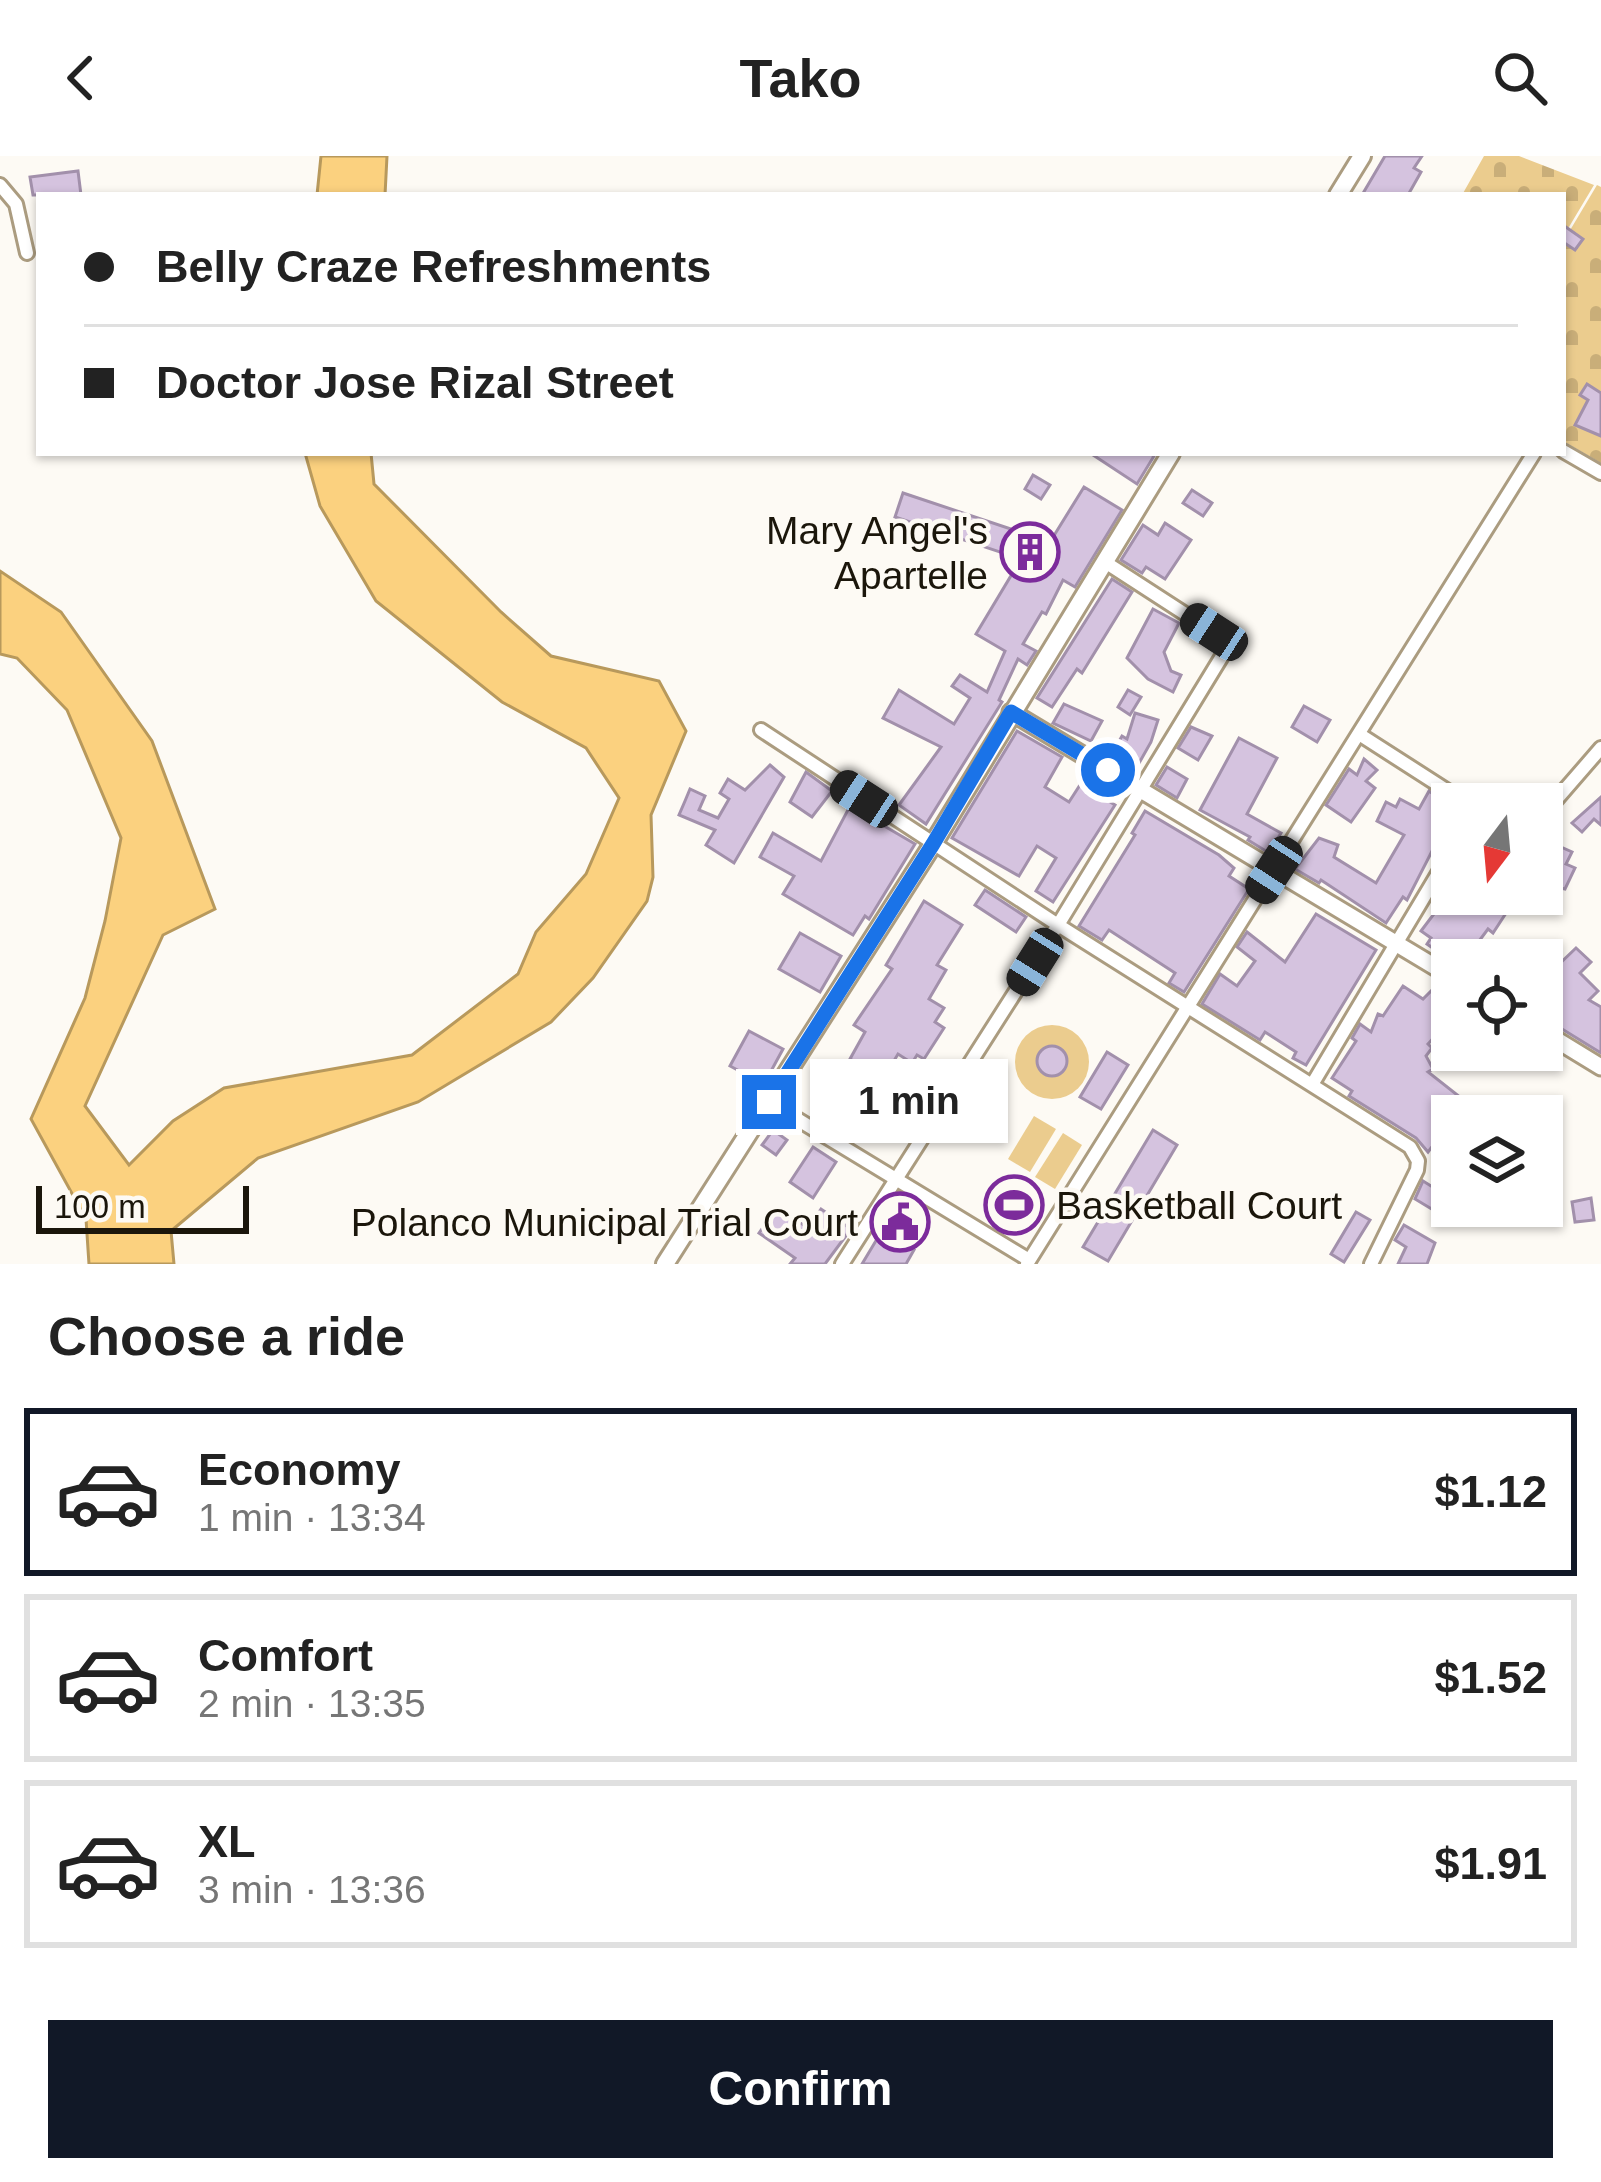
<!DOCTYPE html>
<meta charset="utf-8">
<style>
:root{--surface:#fff;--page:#f2f2f2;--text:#222;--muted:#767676;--line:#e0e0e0;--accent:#111827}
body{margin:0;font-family:Helvetica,sans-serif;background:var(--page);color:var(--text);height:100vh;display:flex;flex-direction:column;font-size:45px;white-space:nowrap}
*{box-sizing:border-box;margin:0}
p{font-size:39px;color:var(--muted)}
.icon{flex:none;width:66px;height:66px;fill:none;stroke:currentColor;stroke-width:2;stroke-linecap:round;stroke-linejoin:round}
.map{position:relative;height:1108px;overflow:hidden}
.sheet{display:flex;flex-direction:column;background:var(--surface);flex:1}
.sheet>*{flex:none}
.top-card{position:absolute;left:36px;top:36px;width:1530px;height:264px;border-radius:0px;box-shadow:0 3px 9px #0004;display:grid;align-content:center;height:264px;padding:0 48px;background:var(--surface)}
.needle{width:78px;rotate:196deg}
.buttons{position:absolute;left:1431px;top:627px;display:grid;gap:24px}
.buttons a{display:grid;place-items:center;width:132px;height:132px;border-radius:0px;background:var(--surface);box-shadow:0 3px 9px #0004;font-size:60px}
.scale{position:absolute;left:36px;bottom:30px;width:213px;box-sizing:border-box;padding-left:12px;border:6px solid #1b160b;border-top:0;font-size:33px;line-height:42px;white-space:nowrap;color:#1b160b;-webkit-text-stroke:9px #fdfaf4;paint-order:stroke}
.end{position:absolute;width:54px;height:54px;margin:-27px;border:15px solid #1a73e8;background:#fff;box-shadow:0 0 0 6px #fff}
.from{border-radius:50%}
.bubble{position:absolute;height:84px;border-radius:0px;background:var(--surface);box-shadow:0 3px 9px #0004;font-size:39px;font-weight:700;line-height:84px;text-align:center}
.car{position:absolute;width:36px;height:72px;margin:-36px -18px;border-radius:15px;box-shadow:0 0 9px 3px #0007;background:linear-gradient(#222 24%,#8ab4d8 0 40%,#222 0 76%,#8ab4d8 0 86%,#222 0)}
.top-card b{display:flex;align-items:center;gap:42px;height:114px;font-size:45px}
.top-card b+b{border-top:3px solid var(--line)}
.top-card i{width:30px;height:30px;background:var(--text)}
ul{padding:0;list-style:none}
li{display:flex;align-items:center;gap:36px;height:168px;margin:0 24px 18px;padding:0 24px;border:6px solid var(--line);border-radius:0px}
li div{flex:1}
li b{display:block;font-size:45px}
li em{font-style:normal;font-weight:700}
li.current{border-color:var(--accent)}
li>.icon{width:108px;height:108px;stroke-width:1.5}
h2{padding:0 48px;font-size:54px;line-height:144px}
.button{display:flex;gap:24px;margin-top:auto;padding:24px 48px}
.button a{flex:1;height:138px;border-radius:0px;background:var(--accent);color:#fff;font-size:48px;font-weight:700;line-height:138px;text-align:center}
header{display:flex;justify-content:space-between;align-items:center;height:156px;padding:0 48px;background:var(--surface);font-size:54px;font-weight:700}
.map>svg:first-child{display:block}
</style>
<header><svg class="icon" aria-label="back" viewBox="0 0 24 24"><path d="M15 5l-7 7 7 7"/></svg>Tako<svg class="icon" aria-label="search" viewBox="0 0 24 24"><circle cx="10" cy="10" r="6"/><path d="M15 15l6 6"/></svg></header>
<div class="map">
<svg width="1601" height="1108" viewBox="0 0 1601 1108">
<defs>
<pattern id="cemetery-stones" width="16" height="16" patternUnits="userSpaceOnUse" patternTransform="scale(3)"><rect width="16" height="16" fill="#ebcc8e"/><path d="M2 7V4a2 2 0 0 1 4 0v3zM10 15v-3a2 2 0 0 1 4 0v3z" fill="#c9ae79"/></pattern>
</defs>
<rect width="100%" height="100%" fill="#fdfaf4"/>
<g fill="#ebcc8e">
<circle cx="1052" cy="906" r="37"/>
<polygon points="1034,960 1056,973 1030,1016 1008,1003"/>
<polygon points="1063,977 1082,989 1055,1033 1035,1021"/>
</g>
<g fill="url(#cemetery-stones)">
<polygon points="1484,0 1519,0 1594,29 1563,81 1563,39 1462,39"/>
<polygon points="1597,29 1601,31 1601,307 1563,285 1563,86"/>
</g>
<g fill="#fbd17f" stroke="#b8995c" stroke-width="3">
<polygon points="321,0 387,0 385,39 317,39"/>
<polygon points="305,297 371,297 374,328 501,456 551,500 659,525 686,575 651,659 653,721 647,745 593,822 551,866 418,946 258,1002 171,1075 174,1108 89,1108 86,1063 31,963 85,842 105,765 121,682 67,554 17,502 0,498 0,415 61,456 152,585 215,753 163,779 85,950 129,1009 173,965 224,932 412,899 518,818 536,776 586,718 619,642 586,592 502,546 376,445 320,350"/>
</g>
<g fill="#d5c3df" stroke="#a290ab" stroke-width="3">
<polygon points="1385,0 1422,0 1414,12 1421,16 1408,39 1362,39"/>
<polygon points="78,15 81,39 33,39 30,21"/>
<polygon points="1563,69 1583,83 1575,94 1563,86"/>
<polygon points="1587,228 1601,237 1601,280 1575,269 1588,244 1580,239"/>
<polygon points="1090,297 1149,297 1154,300 1137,328"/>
<polygon points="1033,319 1050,329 1041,343 1025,333"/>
<polygon points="1084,331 1122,354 1075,431 1063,424 1046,458 1042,456 1023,488 1036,495 1027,509 1018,503 999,544 1002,546 926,668 899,649 941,591 883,562 899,534 954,568 970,542 952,530 960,519 987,536 1005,495 976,478 1021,403 895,361 903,337 1050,386"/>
<polygon points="1192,334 1212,347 1203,360 1183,347"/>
<polygon points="1165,367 1191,384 1165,423 1146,411 1142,417 1121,404 1143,369 1158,379"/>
<polygon points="1112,423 1132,436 1082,517 1077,513 1052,551 1037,542"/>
<polygon points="1153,453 1179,467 1164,496 1171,515 1181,519 1173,536 1148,523 1127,502"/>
<polygon points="1128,534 1141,541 1130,559 1118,551"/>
<polygon points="1064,548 1102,565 1091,585 1053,567"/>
<polygon points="1304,550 1330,564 1317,586 1292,571"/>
<polygon points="1135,557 1158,564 1151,586 1134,616 1110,601 1122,580 1127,583"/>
<polygon points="1191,571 1212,580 1198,604 1178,592"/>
<polygon points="1017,575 1062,601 1045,631 1069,646 1080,629 1086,632 1091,627 1110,639 1107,644 1115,649 1053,746 1036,735 1056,702 1037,690 1019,720 952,682"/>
<polygon points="1239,582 1277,602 1247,658 1281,677 1269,697 1248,684 1250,681 1200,654"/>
<polygon points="1364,603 1377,614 1366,625 1375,632 1351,666 1326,649 1349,613 1357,619"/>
<polygon points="770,609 784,621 734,707 706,689 715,674 679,659 685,645 690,633 705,640 699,654 718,662 729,643 720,637 728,623 745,634"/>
<polygon points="1167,611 1187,623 1177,642 1156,629"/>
<polygon points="806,616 832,635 812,661 790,646"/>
<polygon points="1429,635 1443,645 1450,660 1407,744 1403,741 1386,767 1321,724 1319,727 1295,713 1319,682 1338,689 1334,701 1376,727 1404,679 1377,665 1386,646 1396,651 1400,643 1419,653"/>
<polygon points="1601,641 1601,669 1594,663 1582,676 1572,667"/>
<polygon points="850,650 915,688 869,763 865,760 853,779 783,738 794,720 760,701 773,677 821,705"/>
<polygon points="1145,655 1219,699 1234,712 1229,720 1249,733 1184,836 1169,827 1175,817 1109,774 1102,784 1079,770 1135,679 1132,677"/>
<polygon points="1552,687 1572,696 1566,708 1575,712 1565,733 1542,728 1542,696 1547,698"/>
<polygon points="985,734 1026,761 1016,776 975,749"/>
<polygon points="1449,738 1525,738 1518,751 1512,748 1493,777 1488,773 1465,804 1450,804 1427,788 1431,782 1421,775"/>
<polygon points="924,745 962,769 937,809 946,814 929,843 944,852 935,866 944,872 924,903 917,899 912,907 898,898 863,957 847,948 867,912 850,903 865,876 854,869 892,813 886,809"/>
<polygon points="1316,758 1376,794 1306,909 1293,902 1296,896 1265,876 1260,884 1202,848 1220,818 1237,830 1255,805 1237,791 1247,776 1285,806"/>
<polygon points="800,777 841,800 820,836 779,813"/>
<polygon points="1576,792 1591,806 1580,817 1598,835 1589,844 1601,851 1601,897 1549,865 1557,852 1542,841 1542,817 1547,810 1553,814"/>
<polygon points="1439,827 1452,838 1452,862 1428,888 1432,892 1426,900 1433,913 1428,916 1484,960 1452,960 1452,1007 1431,992 1428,996 1416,982 1349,940 1352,935 1332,922 1356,885 1352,882 1360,868 1371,876 1378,858 1383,860 1403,830 1423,843"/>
<polygon points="749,875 783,893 764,928 730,910"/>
<circle cx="1052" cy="905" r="15"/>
<polygon points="1501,894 1521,894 1526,906 1509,913"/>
<polygon points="1107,896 1128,909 1101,953 1080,941"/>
<polygon points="773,974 787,984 776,999 762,989"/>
<polygon points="1153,974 1177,989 1108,1105 1083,1091"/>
<polygon points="813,991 836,1006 813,1042 790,1026"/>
<polygon points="1547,1004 1557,1051 1542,1054 1542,1005"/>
<polygon points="1423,1025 1452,1043 1445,1061 1415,1043"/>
<polygon points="1591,1042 1594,1064 1575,1066 1572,1046"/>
<polygon points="898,1048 917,1060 905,1079 912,1084 908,1091 914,1094 906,1108 862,1108"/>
<polygon points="777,1051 808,1072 821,1053 851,1073 825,1108 790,1108 795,1102 759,1077"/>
<polygon points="1356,1056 1370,1064 1344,1106 1331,1098"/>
<polygon points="1404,1069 1435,1087 1427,1108 1398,1108 1406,1091 1395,1084"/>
</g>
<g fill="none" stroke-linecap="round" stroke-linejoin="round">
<defs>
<g id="minor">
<polyline points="0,29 16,48 27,97"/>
<polyline points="1563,295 1601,317"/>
<polyline points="761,574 1058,769 1410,991 1418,1005 1417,1014 1371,1108"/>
<polyline points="1359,578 1468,648"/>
<polyline points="1542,660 1601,592"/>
<polyline points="1313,927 1452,694"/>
<polyline points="769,946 1029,1104"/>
<polyline points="842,1108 1058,769 1230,487 1105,406"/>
<polyline points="1027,1108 1534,297"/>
</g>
<g id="tertiary">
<polyline points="1011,556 1452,821"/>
<polyline points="1542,875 1601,911"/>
</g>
<g id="secondary">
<polyline points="1338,39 1362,0"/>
<polyline points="665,1108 933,688 1171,297"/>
</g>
</defs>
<use href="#minor" stroke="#ab9c80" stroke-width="18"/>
<use href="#tertiary" stroke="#ab9c80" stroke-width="21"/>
<use href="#secondary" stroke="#ab9c80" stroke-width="22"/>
<use href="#minor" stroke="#fff" stroke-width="12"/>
<use href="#tertiary" stroke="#fff" stroke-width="15"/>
<use href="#secondary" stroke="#fff" stroke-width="16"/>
</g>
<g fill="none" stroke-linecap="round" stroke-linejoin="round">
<polyline stroke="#1a73e8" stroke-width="15" points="769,946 933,688 1011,556 1108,614"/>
</g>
<defs>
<symbol id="building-ring" viewBox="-11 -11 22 22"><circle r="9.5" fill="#fdfaf4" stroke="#7c2b9b" stroke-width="1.5"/><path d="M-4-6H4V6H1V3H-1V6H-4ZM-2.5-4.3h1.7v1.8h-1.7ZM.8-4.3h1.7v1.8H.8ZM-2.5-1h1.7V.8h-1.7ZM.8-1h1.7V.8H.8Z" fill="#7c2b9b"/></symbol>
<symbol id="stadium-ring" viewBox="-11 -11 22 22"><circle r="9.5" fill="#fdfaf4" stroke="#7c2b9b" stroke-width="1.5"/><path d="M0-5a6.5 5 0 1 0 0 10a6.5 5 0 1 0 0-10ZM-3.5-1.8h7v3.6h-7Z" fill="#7c2b9b"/></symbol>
<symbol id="civic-ring" viewBox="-11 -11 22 22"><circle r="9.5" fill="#fdfaf4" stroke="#7c2b9b" stroke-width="1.5"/><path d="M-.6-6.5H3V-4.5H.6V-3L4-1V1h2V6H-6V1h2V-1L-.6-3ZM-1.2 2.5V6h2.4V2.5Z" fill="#7c2b9b"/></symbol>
</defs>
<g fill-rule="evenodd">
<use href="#building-ring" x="997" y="363" width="66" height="66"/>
<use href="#stadium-ring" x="981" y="1016" width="66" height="66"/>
<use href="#civic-ring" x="867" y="1033" width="66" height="66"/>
</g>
<g text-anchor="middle" stroke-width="9" stroke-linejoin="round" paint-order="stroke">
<g font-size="39" fill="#1b160b" stroke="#fdfaf4" text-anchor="end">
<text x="988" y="388">Mary Angel's<tspan x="988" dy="45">Apartelle</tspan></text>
<text x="1056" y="1063" text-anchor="start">Basketball Court</text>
<text x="858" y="1080">Polanco Municipal Trial Court</text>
</g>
</g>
</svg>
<div class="buttons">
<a><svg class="needle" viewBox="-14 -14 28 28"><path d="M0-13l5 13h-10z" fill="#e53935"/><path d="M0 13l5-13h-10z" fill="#767676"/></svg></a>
<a><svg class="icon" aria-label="locate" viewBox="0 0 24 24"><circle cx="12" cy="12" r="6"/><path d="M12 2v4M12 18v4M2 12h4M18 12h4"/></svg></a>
<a><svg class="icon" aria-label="layers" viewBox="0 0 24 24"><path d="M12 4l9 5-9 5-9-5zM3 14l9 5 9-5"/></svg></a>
</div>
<div class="scale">100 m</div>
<i class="end from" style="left:1108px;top:614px"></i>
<i class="end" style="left:769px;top:946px"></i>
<div class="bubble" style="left:810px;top:903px;width:198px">1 min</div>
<i class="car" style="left:1214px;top:476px;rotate:303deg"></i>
<i class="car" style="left:864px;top:643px;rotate:303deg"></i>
<i class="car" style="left:1274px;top:714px;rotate:213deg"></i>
<i class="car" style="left:1035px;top:806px;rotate:212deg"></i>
<div class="top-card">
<b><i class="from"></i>Belly Craze Refreshments</b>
<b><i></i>Doctor Jose Rizal Street</b>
</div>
</div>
<section class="sheet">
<h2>Choose a ride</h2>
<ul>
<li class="current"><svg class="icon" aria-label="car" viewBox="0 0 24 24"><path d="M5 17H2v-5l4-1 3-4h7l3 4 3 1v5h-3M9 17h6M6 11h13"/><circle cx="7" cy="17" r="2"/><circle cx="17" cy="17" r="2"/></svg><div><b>Economy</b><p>1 min · 13:34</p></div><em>$1.12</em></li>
<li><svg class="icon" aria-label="car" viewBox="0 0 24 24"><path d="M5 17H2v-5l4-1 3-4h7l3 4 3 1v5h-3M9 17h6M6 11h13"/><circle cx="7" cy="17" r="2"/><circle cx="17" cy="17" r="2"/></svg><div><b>Comfort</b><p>2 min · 13:35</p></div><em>$1.52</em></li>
<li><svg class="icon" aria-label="car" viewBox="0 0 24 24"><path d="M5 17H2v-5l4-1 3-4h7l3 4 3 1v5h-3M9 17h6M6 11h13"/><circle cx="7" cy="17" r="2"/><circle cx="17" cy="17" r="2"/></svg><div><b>XL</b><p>3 min · 13:36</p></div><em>$1.91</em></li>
</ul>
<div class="button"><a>Confirm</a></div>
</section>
